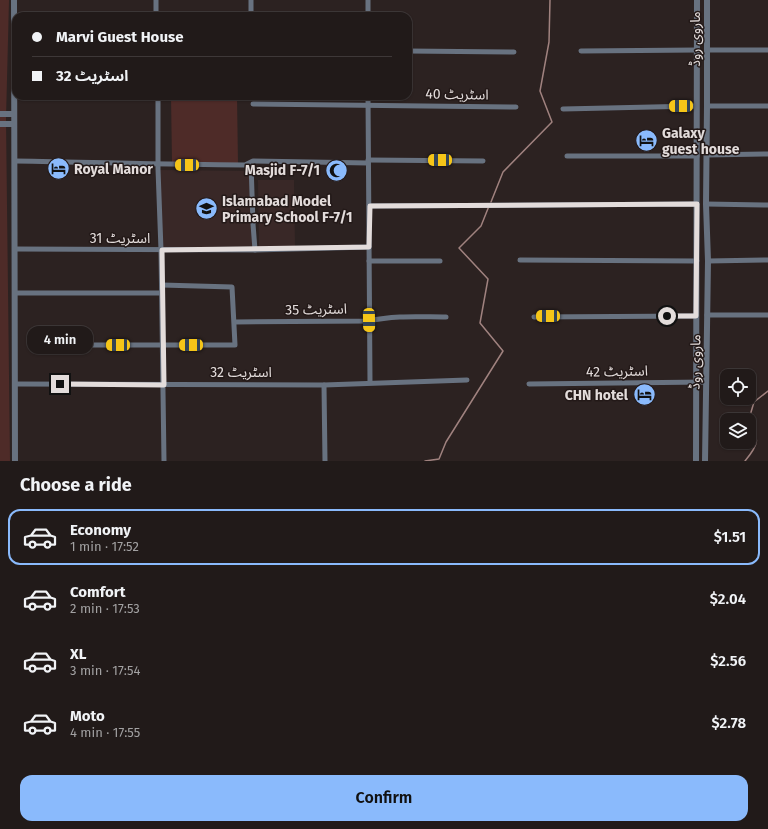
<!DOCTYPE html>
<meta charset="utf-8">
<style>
:root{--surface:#211a19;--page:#292322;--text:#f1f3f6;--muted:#a2a1a2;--line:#3e3838;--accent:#8abafc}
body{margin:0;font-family:"Fira Sans","Noto Sans Arabic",sans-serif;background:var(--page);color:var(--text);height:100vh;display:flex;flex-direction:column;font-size:15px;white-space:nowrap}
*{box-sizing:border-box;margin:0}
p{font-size:13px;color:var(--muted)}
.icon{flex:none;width:22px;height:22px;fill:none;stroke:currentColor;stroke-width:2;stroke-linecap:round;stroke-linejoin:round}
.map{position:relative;height:461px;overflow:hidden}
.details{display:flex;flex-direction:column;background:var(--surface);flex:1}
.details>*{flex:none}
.banner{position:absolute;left:12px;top:12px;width:400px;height:88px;border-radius:12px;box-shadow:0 1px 3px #0004,0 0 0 1px var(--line);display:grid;align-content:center;height:88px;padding:0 20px;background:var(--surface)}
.tools{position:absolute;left:720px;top:369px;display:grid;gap:8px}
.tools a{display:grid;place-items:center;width:36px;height:36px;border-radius:8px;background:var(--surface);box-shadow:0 1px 3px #0004,0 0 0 1px var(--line);font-size:20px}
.end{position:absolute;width:18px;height:18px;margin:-9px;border:5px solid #e3dcdb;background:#111;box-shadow:0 0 0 2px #111}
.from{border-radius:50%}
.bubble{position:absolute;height:28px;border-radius:12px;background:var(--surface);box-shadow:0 1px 3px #0004,0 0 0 1px var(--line);font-size:13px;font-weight:600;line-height:28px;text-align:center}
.car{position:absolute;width:12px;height:24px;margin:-12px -6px;border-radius:5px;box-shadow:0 0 3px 1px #0007;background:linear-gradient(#f5c518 24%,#345 0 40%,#f5c518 0 76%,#345 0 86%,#f5c518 0)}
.banner b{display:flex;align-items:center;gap:14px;height:38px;font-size:15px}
.banner b+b{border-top:1px solid var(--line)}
.banner i{width:10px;height:10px;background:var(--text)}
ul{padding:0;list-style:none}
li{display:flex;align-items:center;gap:12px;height:56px;margin:0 8px 6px;padding:0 12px;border:2px solid transparent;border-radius:12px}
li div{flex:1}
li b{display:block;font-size:15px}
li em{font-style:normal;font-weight:600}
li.active{border-color:var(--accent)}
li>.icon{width:36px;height:36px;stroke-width:1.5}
h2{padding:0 20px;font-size:18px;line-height:48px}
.cta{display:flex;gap:8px;margin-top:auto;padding:8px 20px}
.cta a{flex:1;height:46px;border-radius:12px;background:var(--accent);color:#111;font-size:16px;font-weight:600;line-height:46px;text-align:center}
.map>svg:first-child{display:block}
</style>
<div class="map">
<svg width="768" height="461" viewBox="0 0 768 461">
<rect width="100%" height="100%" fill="#2c2221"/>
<g fill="#392827">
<polygon points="160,170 253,171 253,246 162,248"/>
<polygon points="258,180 294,180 295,247 259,247"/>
</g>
<g fill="#4e2b28">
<polygon points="0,0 9,0 6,119 10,461 0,461"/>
<polygon points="171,96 237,96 238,164 172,163"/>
</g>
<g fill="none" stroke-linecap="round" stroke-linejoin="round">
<g stroke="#a0827f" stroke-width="1.5">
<polyline points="491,202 503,172 552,122 540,91 549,42 550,0"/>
<polyline points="425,461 439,459 446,442 503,351 480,323 488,279 459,248 481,226 489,206"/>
<path d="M745 461C760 443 759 440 749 419L754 402 768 391"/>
</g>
<g stroke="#687280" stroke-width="5">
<polyline points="156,0 156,16"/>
<polyline points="251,0 251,16"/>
<polyline points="368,0 368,16"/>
<polyline points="707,50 768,50"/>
<polyline points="408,51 514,52"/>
<polyline points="581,51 697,50"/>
<polyline points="158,96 158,169 161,250 164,461"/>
<polyline points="368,96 370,382"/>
<polyline points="253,104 516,107"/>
<polyline points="707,106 768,106"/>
<polyline points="563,109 696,106"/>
<polyline points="706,155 768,154"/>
<polyline points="567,156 697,156"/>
<polyline points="368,160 483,161"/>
<path d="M15 161C92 162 168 165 245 165L253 161 368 163"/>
<polyline points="251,163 253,224 255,250"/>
<polyline points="706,204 768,205"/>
<polyline points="370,206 697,204"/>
<polyline points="15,249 255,250 369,247"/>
<polyline points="520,260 697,261"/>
<polyline points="369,261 440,261"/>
<polyline points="708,261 768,260"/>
<polyline points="15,293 162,293"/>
<polyline points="707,315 768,315"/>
<polyline points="534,317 696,316"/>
<path d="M235 322 369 321C395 315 420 317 446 317"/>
<polyline points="73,345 235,345 232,287 162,285"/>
<polyline points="15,384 324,385 467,380"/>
<polyline points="529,384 706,382"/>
<polyline points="324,385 325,461"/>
</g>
<g stroke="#687280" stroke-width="6">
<polyline points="14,0 15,461"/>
<polyline points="0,114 14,114"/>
<polyline points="0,124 14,124"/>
<polyline points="696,461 697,0"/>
<polyline points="705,461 708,261 706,204 707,106 707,0"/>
</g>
</g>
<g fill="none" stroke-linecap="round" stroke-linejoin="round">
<polyline stroke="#e3dcdb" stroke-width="5" points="60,384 164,385 162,250 369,247 370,206 697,204 696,316 667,316"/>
</g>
<defs>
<symbol id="hotel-disc" viewBox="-11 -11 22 22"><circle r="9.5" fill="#8abafc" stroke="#231918"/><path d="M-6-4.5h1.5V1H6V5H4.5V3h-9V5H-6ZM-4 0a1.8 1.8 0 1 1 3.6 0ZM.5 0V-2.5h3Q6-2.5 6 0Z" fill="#111"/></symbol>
<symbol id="mosque-disc" viewBox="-11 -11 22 22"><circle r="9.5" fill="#8abafc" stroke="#231918"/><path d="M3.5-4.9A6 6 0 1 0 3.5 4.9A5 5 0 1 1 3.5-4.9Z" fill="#111"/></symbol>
<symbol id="school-disc" viewBox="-11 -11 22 22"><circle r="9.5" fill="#8abafc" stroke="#231918"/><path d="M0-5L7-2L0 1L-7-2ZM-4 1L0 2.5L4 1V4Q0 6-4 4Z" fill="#111"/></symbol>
</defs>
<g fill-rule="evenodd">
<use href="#hotel-disc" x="634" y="128" width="25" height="25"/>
<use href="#hotel-disc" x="46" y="156" width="25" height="25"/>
<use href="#mosque-disc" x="324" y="158" width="25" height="25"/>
<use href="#school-disc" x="194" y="196" width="25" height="25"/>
<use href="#hotel-disc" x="632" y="382" width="25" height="25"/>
</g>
<g text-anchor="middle" stroke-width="3" stroke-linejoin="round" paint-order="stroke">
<g font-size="14" fill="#e3dcdb" stroke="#231918">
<text transform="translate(695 39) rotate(-90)" y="5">ماروی روڈ</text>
<text transform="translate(457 94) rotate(1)" y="5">اسٹریٹ 40</text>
<text x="120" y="243">اسٹریٹ 31</text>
<text transform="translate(316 309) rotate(-1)" y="5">اسٹریٹ 35</text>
<text transform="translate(695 362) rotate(-89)" y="5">ماروی روڈ</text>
<text transform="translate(617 371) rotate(-1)" y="5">اسٹریٹ 42</text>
<text x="241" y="377">اسٹریٹ 32</text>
</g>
<g font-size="14" font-weight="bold" fill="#e3dcdb" stroke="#231918" text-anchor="start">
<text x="662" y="138">Galaxy<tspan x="662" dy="16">guest house</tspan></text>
<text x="74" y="174">Royal Manor</text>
<text x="320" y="175" text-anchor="end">Masjid F-7/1</text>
<text x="222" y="206">Islamabad Model<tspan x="222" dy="16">Primary School F-7/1</tspan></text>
<text x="628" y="400" text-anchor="end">CHN hotel</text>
</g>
</g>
</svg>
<div class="tools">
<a><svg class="icon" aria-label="locate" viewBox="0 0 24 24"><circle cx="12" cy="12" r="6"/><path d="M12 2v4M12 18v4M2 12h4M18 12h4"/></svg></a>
<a><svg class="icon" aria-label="layers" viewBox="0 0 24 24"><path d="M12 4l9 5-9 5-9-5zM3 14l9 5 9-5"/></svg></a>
</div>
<i class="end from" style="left:667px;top:316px"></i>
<i class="end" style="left:60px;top:384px"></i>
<div class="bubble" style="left:27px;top:326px;width:66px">4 min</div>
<i class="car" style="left:681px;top:106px;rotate:269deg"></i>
<i class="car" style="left:440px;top:160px;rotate:270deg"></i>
<i class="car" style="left:187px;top:165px;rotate:270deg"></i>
<i class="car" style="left:548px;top:316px;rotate:270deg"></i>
<i class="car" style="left:369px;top:320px;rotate:179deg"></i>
<i class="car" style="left:118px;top:345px;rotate:270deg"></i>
<i class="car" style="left:191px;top:345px;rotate:270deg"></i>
<div class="banner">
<b><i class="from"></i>Marvi Guest House</b>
<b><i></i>اسٹریٹ 32</b>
</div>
</div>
<section class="details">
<h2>Choose a ride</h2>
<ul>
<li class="active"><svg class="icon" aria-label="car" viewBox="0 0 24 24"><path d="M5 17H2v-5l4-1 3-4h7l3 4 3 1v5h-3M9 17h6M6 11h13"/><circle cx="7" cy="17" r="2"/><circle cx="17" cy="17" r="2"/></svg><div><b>Economy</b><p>1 min · 17:52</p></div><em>$1.51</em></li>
<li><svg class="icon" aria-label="car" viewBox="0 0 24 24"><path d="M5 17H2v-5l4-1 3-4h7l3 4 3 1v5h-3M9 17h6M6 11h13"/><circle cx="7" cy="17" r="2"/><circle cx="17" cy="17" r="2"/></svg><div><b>Comfort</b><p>2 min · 17:53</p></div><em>$2.04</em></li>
<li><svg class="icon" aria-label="car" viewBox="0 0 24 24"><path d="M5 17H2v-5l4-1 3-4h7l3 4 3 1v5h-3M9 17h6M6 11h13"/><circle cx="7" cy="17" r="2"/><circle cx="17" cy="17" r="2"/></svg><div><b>XL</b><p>3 min · 17:54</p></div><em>$2.56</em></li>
<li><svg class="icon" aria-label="car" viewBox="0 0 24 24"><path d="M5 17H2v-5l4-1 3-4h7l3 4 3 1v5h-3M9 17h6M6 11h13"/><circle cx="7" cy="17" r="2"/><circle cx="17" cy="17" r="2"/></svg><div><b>Moto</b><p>4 min · 17:55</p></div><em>$2.78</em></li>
</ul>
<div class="cta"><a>Confirm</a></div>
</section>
